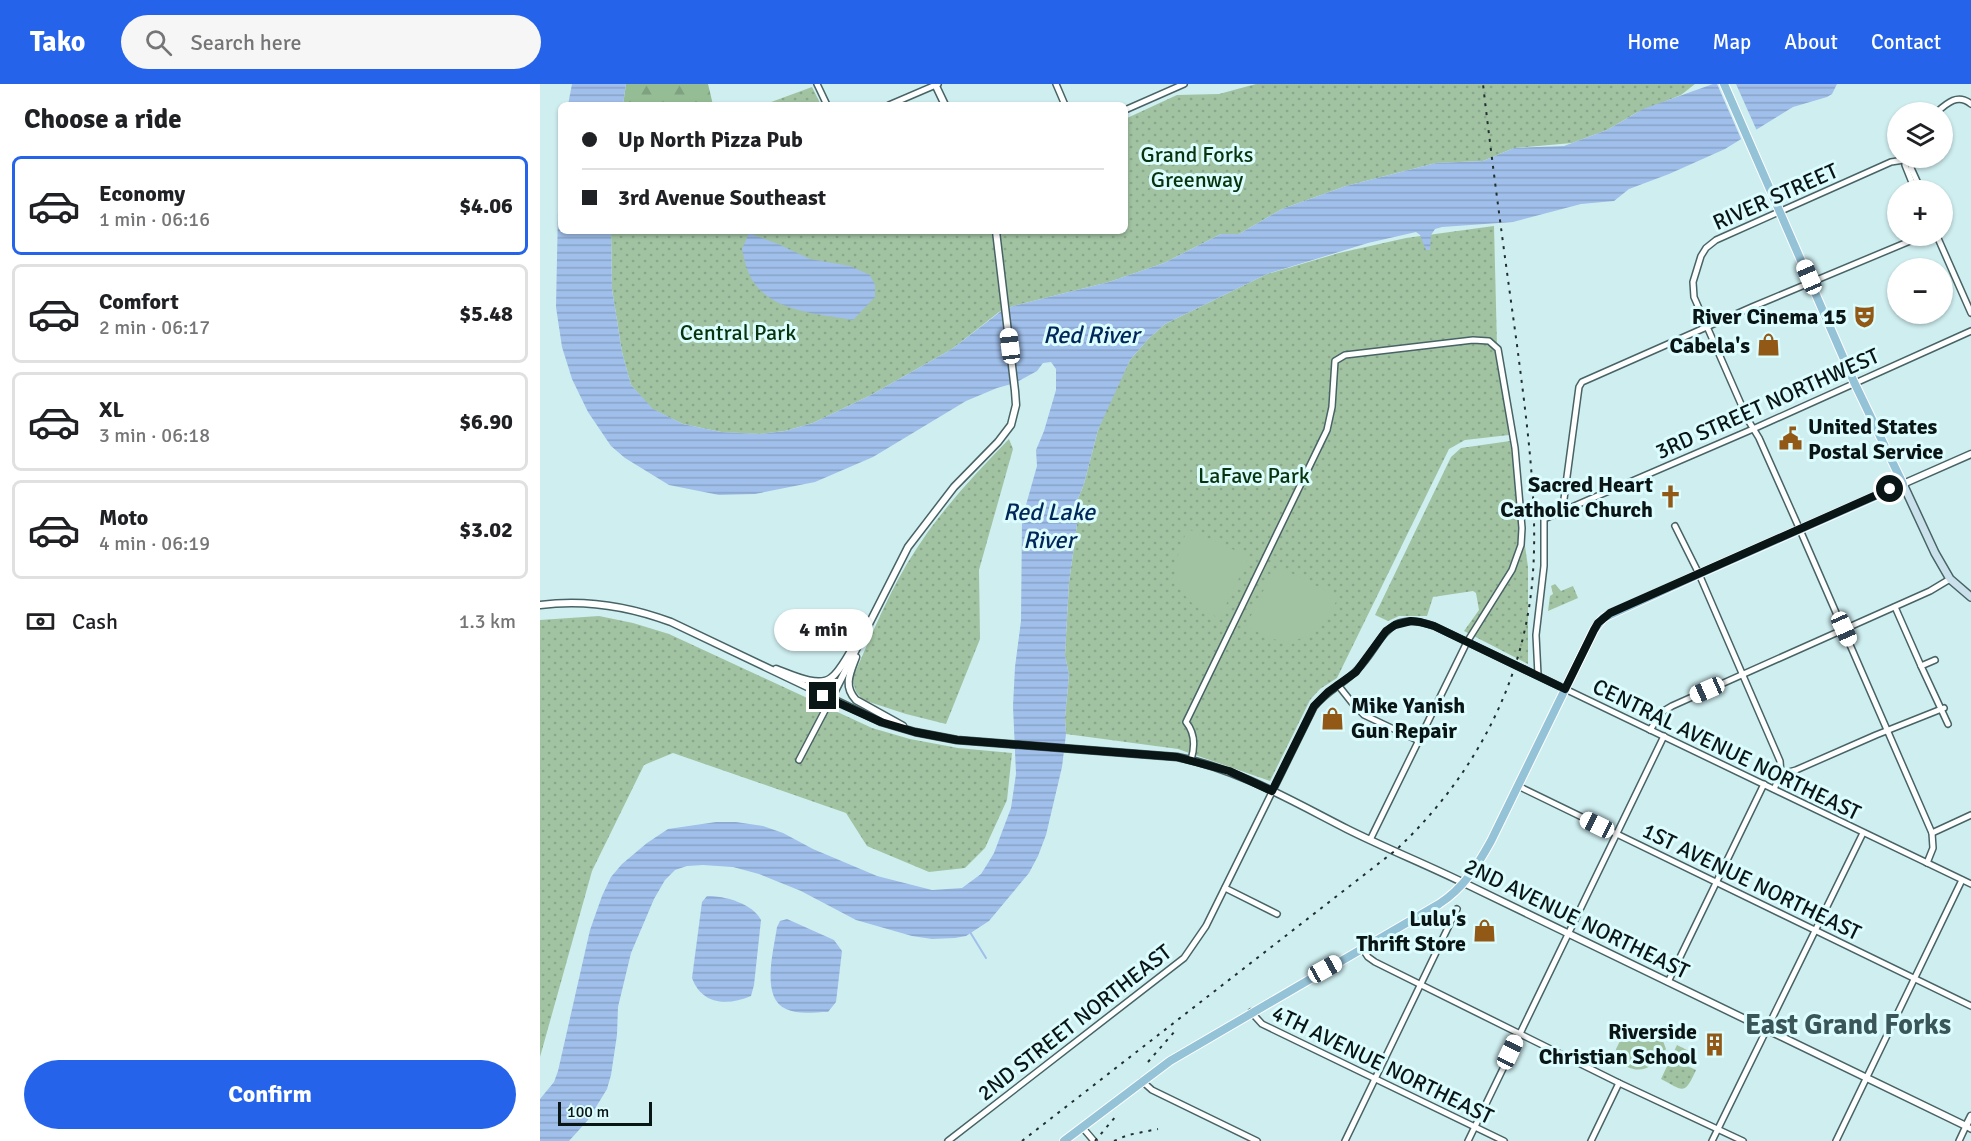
<!DOCTYPE html>
<meta charset="utf-8">
<style>
:root{--surface:#fff;--page:#f6f6f6;--text:#202124;--muted:#757577;--line:#e0e0e0;--accent:#2563eb}
body{margin:0;font-family:Signika,sans-serif;background:var(--page);color:var(--text);height:100vh;display:flex;flex-direction:column;font-size:22px;white-space:nowrap}
*{box-sizing:border-box;margin:0}
p{font-size:20px;color:var(--muted)}
.icon{flex:none;width:33px;height:33px;fill:none;stroke:currentColor;stroke-width:2;stroke-linecap:round;stroke-linejoin:round}
.map{position:relative;flex:1;overflow:hidden}
.drawer{display:flex;flex-direction:column;background:var(--surface);width:540px}
.drawer>*{flex:none}
.guide{position:absolute;left:18px;top:18px;width:570px;height:132px;border-radius:9px;box-shadow:0 2px 4px #0004;display:grid;align-content:center;height:132px;padding:0 24px;background:var(--surface)}
.fabs{position:absolute;left:1347px;top:18px;display:grid;gap:12px}
.fabs a{display:grid;place-items:center;width:66px;height:66px;border-radius:50%;background:var(--surface);box-shadow:0 2px 4px #0004;font-size:30px}
.scale{position:absolute;left:18px;bottom:15px;width:94px;box-sizing:border-box;padding-left:6px;border:3px solid #0a1516;border-top:0;font-size:16px;line-height:21px;white-space:nowrap;color:#0a1516;-webkit-text-stroke:4px #dcfcfd;paint-order:stroke}
.end{position:absolute;width:27px;height:27px;margin:-14px;border:8px solid #0a1516;background:#fff;box-shadow:0 0 0 3px #fff}
.from{border-radius:50%}
.bubble{position:absolute;height:42px;border-radius:21px;background:var(--surface);box-shadow:0 2px 4px #0004;font-size:20px;font-weight:800;line-height:42px;text-align:center}
.car{position:absolute;width:18px;height:36px;margin:-18px -9px;border-radius:8px;box-shadow:0 0 4px 2px #0007;background:linear-gradient(#fff 24%,#345 0 40%,#fff 0 76%,#345 0 86%,#fff 0)}
.guide b{display:flex;align-items:center;gap:21px;height:57px;font-size:22px}
.guide b+b{border-top:2px solid var(--line)}
.guide i{width:15px;height:15px;background:var(--text)}
ul{padding:0;list-style:none}
li{display:flex;align-items:center;gap:18px;height:99px;margin:0 12px 9px;padding:0 12px;border:3px solid var(--line);border-radius:9px}
li div{flex:1}
li b{display:block;font-size:22px}
li em{font-style:normal;font-weight:800}
li.current{border-color:var(--accent)}
li>.icon{width:54px;height:54px;stroke-width:1.5}
h2{padding:0 24px;font-size:27px;line-height:72px}
.pay{display:flex;align-items:center;gap:15px;height:66px;padding:0 24px;font-size:22px}
.pay p{margin-inline-start:auto}
.primary-button{display:flex;gap:12px;margin-top:auto;padding:12px 24px}
.primary-button a{flex:1;height:69px;border-radius:36px;background:var(--accent);color:#fff;font-size:24px;font-weight:800;line-height:69px;text-align:center}
header{display:flex;align-items:center;gap:36px;box-sizing:border-box;height:84px;padding:0 30px;background:var(--accent);color:#fff}
header strong{font-size:28px}
nav{display:flex;gap:33px;margin-inline-start:auto;font-size:21px}
.search{width:420px;height:54px;background:var(--page);display:flex;align-items:center;gap:15px;box-sizing:border-box;padding:0 21px;border-radius:33px;color:var(--muted);font-size:22px}
main{display:flex;flex:1;min-height:0}
.map>svg:first-child{display:block}
</style>
<header>
<strong>Tako</strong>
<div class="search"><svg class="icon" aria-label="search" viewBox="0 0 24 24"><circle cx="10" cy="10" r="6"/><path d="M15 15l6 6"/></svg>Search here</div>
<nav><a>Home</a><a>Map</a><a>About</a><a>Contact</a></nav>
</header>
<main>
<section class="drawer">
<h2>Choose a ride</h2>
<ul>
<li class="current"><svg class="icon" aria-label="car" viewBox="0 0 24 24"><path d="M5 17H2v-5l4-1 3-4h7l3 4 3 1v5h-3M9 17h6M6 11h13"/><circle cx="7" cy="17" r="2"/><circle cx="17" cy="17" r="2"/></svg><div><b>Economy</b><p>1 min · 06:16</p></div><em>$4.06</em></li>
<li><svg class="icon" aria-label="car" viewBox="0 0 24 24"><path d="M5 17H2v-5l4-1 3-4h7l3 4 3 1v5h-3M9 17h6M6 11h13"/><circle cx="7" cy="17" r="2"/><circle cx="17" cy="17" r="2"/></svg><div><b>Comfort</b><p>2 min · 06:17</p></div><em>$5.48</em></li>
<li><svg class="icon" aria-label="car" viewBox="0 0 24 24"><path d="M5 17H2v-5l4-1 3-4h7l3 4 3 1v5h-3M9 17h6M6 11h13"/><circle cx="7" cy="17" r="2"/><circle cx="17" cy="17" r="2"/></svg><div><b>XL</b><p>3 min · 06:18</p></div><em>$6.90</em></li>
<li><svg class="icon" aria-label="car" viewBox="0 0 24 24"><path d="M5 17H2v-5l4-1 3-4h7l3 4 3 1v5h-3M9 17h6M6 11h13"/><circle cx="7" cy="17" r="2"/><circle cx="17" cy="17" r="2"/></svg><div><b>Moto</b><p>4 min · 06:19</p></div><em>$3.02</em></li>
</ul>
<div class="pay"><svg class="icon" aria-label="cash" viewBox="0 0 24 24"><path d="M3 7h18v10H3z"/><circle cx="12" cy="12" r="2"/></svg>Cash<p>1.3 km</p></div>
<div class="primary-button"><a>Confirm</a></div>
</section>
<div class="map">
<svg width="1431" height="1057" viewBox="0 0 1431 1057">
<defs>
<pattern id="forest-firs" width="22" height="20" patternUnits="userSpaceOnUse" patternTransform="scale(1.5)"><rect width="22" height="20" fill="#94bc95"/><path d="M5 1l3.5 6h-7zM16 11l3.5 6h-7z" fill="#7ea180"/></pattern>
<pattern id="park-dots" width="8" height="8" patternUnits="userSpaceOnUse" patternTransform="scale(1.5)"><rect width="8" height="8" fill="#a1c3a2"/><path d="M2 2h.1M6 6h.1" fill="none" stroke="#89a78b" stroke-width="1.8" stroke-linecap="round"/></pattern>
<pattern id="water-rules" width="6" height="5" patternUnits="userSpaceOnUse" patternTransform="scale(1.5)"><rect width="6" height="5" fill="#a0bfea"/><path d="M0 2.5h6" fill="none" stroke="#88a3c8"/></pattern>
</defs>
<rect width="100%" height="100%" fill="#cfeef0"/>
<polygon fill="url(#forest-firs)" points="86,0 168,0 173,21 83,21"/>
<g fill="url(#park-dots)">
<polygon points="716,0 1155,0 1141,11 1096,29 1067,46 1032,59 974,64 943,77 896,79 806,102 742,125 699,150 681,150 624,179 569,198 473,222 459,228 412,265 331,311 273,339 245,347 220,350 181,348 143,340 112,325 91,301 82,268 72,205 71,147 585,147 585,35 637,11 679,10"/>
<polygon points="272,3 281,21 223,21"/>
<polygon points="954,142 957,262 969,351 925,356 909,365 797,594 780,605 770,616 730,697 638,665 526,650 525,634 529,591 525,571 529,498 537,441 537,417 544,400 558,346 566,325 590,276 608,255 625,240 727,190 799,169 866,154"/>
<path d="M469 355 473 365 439 486 440 555 406 640 366 630 323 616 316 608 312 595C332 551 350 504 377 464 403 424 436 389 469 355Z"/>
<polygon points="970,357 988,483 988,580 924,547 939,526 936,509 933,507 893,513 887,532 859,532 848,537 835,531 911,373 921,364"/>
<polygon points="1015,500 1021,507 1033,502 1038,514 1008,527 1010,512 1013,510 1011,502"/>
<polygon points="59,532 93,539 129,550 332,644 370,655 418,664 472,669 467,716 445,764 425,784 389,788 327,762 306,729 133,669 104,681 52,787 0,973 0,536"/>
<path d="M1137 961 1151 968 1145 981 1156 986C1144 1013 1143 1006 1121 995Z"/>
</g>
<g fill="#a1c3a2">
<path d="M648 445 705 471 707 478 680 533C667 531 657 525 648 515 628 494 637 468 648 445Z"/>
<path d="M741 484 798 513C790 533 774 554 751 557 738 560 718 548 706 542L733 487Z"/>
<path d="M1091 942 1123 957 1126 965C1113 987 1094 994 1075 973L1076 965 1087 943Z"/>
</g>
<g fill="url(#water-rules)">
<polygon points="32,0 86,0 83,21 28,21"/>
<polygon points="1173,0 1297,0 1292,10 1287,13 1253,23 1185,65 1129,90 1089,105 1074,117 1041,120 973,138 902,143 895,145 891,151 890,166 886,166 880,151 876,148 828,159 727,190 625,240 608,255 590,276 558,346 544,400 537,417 537,441 529,498 525,571 529,591 525,634 526,650 522,683 506,751 498,772 489,789 449,837 426,852 415,854 392,855 372,852 316,836 261,807 219,790 193,783 163,781 147,782 135,786 125,796 114,815 91,869 78,923 77,951 71,991 67,1005 48,1036 29,1057 0,1057 0,1015 14,998 18,987 50,846 62,812 71,793 82,780 107,759 128,745 176,738 196,738 223,742 243,749 273,765 337,792 392,806 422,804 441,790 448,779 454,769 471,724 476,690 473,622 475,583 481,537 482,435 497,382 496,366 504,347 516,306 516,285 511,278 503,279 497,287 475,299 457,304 426,317 333,373 275,398 215,410 179,411 129,401 85,374 71,362 48,328 32,295 22,263 16,223 18,126 21,102 21,147 71,147 72,205 82,268 91,301 113,325 143,340 181,348 220,350 245,347 273,339 331,311 412,265 460,228 473,222 569,198 624,179 681,150 699,150 742,125 806,102 896,79 943,77 974,64 1024,62 1067,46 1103,25"/>
<path d="M209 149 238 160 270 175 310 182 330 191 335 201V213L313 236C278 230 228 228 210 192 206 184 204 174 202 165Z"/>
<path d="M167 812C185 812 212 819 221 836L214 901 211 912C187 922 162 921 152 894L162 818Z"/>
<path d="M247 835 294 856 302 867 296 918 288 928C274 928 258 931 246 925 220 914 234 865 237 843L240 837Z"/>
</g>
<polygon fill="#cfeef0" points="1177,0 1196,0 1217,47 1202,57"/>
<g fill="none" stroke-linecap="round" stroke-linejoin="round">
<polyline stroke="#a0bfea" stroke-width="2" points="430,848 446,874"/>
<defs>
<g id="minor">
<polyline points="277,0 287,21"/>
<polyline points="516,0 525,21"/>
<polyline points="349,21 398,0"/>
<polyline points="585,26 644,0"/>
<path d="M1397 28C1407 19 1418 9 1431 20"/>
<polyline points="1365,74 1365,81 1375,106"/>
<polyline points="1371,74 1371,84 1381,106"/>
<polyline points="1364,76 1351,78 1176,156 1166,164 1161,172 1153,198 1154,213 1208,336 1219,354 1260,446 1392,749 1393,764 1387,779"/>
<polyline points="1397,152 1431,229"/>
<polyline points="1025,426 1024,415 1039,303 1042,298 1212,223 1382,152"/>
<polyline points="1135,442 1159,490 1240,677 1241,690 1234,705"/>
<polyline points="1355,523 1381,582"/>
<polyline points="1395,576 1381,582 1408,640"/>
<polyline points="998,591 996,551 1004,482 1004,435 1213,345 1431,247"/>
<polyline points="798,601 813,620 824,631 879,657"/>
<polyline points="1110,646 1122,628 1132,622 1390,507 1410,495"/>
<polyline points="259,676 291,615"/>
<path d="M651 676C655 663 655 649 646 638L787 346 792 323 795 277 805 271 933 256 949 257 958 265 975 364 982 444 981 461 972 486 927 558 830 756"/>
<polyline points="1241,690 1256,686 1336,651 1404,624"/>
<polyline points="978,702 1431,922"/>
<polyline points="1392,749 1431,731"/>
<polyline points="685,804 737,830"/>
<polyline points="822,864 828,873 835,878 1079,999 1203,1057"/>
<polyline points="1128,898 1224,700"/>
<polyline points="711,928 722,940 964,1057"/>
<polyline points="602,997 612,1006 717,1057"/>
<polyline points="542,1043 554,1057"/>
<path d="M408 1057 644 874 666 842 774 623C786 607 804 600 817 586 844 559 844 524 894 542L1431 800"/>
<polyline points="805,1057 917,825"/>
<polyline points="928,1057 1124,652"/>
<polyline points="1051,1057 1079,999"/>
<polyline points="1172,1057 1323,749"/>
<polyline points="1296,1057 1422,796"/>
<polyline points="1419,1057 1426,1042 1431,1045"/>
</g>
<g id="tertiary">
<polyline points="395,0 405,21"/>
<polyline points="1363,400 1431,370"/>
<path d="M0 521C45 515 88 522 131 538L341 638 375 648 417 656 637 673C698 685 752 717 807 745 845 764 885 780 924 799L1426 1042 1431 1032"/>
<path d="M316 573C310 589 303 602 316 616L363 642"/>
<path d="M236 585C250 590 278 604 291 594 300 587 305 576 311 567"/>
<polyline points="291,615 368,463 414,403 458,358 471,341 476,321 475,307 456,147"/>
</g>
<polyline id="secondary" points="1363,400 1395,469 1410,495 1431,513"/>
<path id="primary" d="M524 1057 630 977 899 820C924 804 937 782 951 757L1054 546 1063 534 1159 490 1363 400 1314 298 1184 0"/>
</defs>
<use href="#minor" stroke="#486365" stroke-width="8"/>
<use href="#tertiary" stroke="#486365" stroke-width="9"/>
<use href="#secondary" stroke="#486365" stroke-width="10"/>
<use href="#primary" stroke="#fff" stroke-width="10"/>
<use href="#minor" stroke="#fff" stroke-width="5"/>
<use href="#tertiary" stroke="#fff" stroke-width="6"/>
<use href="#secondary" stroke="#cae1eb" stroke-width="7"/>
<use href="#primary" stroke="#94c2d6" stroke-width="8"/>
<g stroke="#222f30" stroke-width="2" stroke-dasharray="3 6" stroke-linecap="butt">
<polyline points="608,978 635,947"/>
<path d="M482 1057 856 766C934 693 986 596 993 488 998 417 986 332 977 261 965 174 953 87 943 0"/>
<polyline points="555,1057 576,1032"/>
<polyline points="574,1057 588,1051 618,1045"/>
</g>
</g>
<g fill="none" stroke-linecap="round" stroke-linejoin="round">
<polyline stroke="#0a1516" stroke-width="8" points="283,612 341,638 375,648 417,656 637,673 689,687 732,707 774,622 788,608 816,588 846,547 855,541 871,537 880,538 894,542 1025,605 1054,546 1058,539 1070,529 1350,405"/>
</g>
<defs>
<symbol id="theatre-bare" viewBox="-9 -9 18 18"><path d="M-5-5.5Q0-4 5-5.5V0Q5 5 0 6Q-5 5-5 0ZM-3.3-2.5H-1v1.5H-3.3ZM1-2.5H3.3v1.5H1ZM-2.8 1Q0 5.5 2.8 1Z" fill="#925816" stroke="#dcfcfd" stroke-width="2.5" paint-order="stroke"/></symbol>
<symbol id="shop-bare" viewBox="-9 -9 18 18"><path d="M-5-2.5h2.3a2.7 3.5 0 0 1 5.4 0H5L5.5 6h-11ZM-1.5-2.5h3a1.5 2.3 0 0 0-3 0Z" fill="#925816" stroke="#dcfcfd" stroke-width="2.5" paint-order="stroke"/></symbol>
<symbol id="civic-bare" viewBox="-9 -9 18 18"><path d="M-.6-6.5H3V-4.5H.6V-3L4-1V1h2V6H-6V1h2V-1L-.6-3ZM-1.2 2.5V6h2.4V2.5Z" fill="#925816" stroke="#dcfcfd" stroke-width="2.5" paint-order="stroke"/></symbol>
<symbol id="church-bare" viewBox="-9 -9 18 18"><path d="M-1.2-6h2.4v3.5h3.3v2.4h-3.3V6h-2.4V-.1h-3.3v-2.4h3.3Z" fill="#925816" stroke="#dcfcfd" stroke-width="2.5" paint-order="stroke"/></symbol>
<symbol id="building-bare" viewBox="-9 -9 18 18"><path d="M-4-6H4V6H1V3H-1V6H-4ZM-2.5-4.3h1.7v1.8h-1.7ZM.8-4.3h1.7v1.8H.8ZM-2.5-1h1.7V.8h-1.7ZM.8-1h1.7V.8H.8Z" fill="#925816" stroke="#dcfcfd" stroke-width="2.5" paint-order="stroke"/></symbol>
</defs>
<g fill-rule="evenodd">
<use href="#theatre-bare" x="1308" y="216" width="33" height="33"/>
<use href="#shop-bare" x="1212" y="244" width="33" height="33"/>
<use href="#civic-bare" x="1234" y="338" width="33" height="33"/>
<use href="#church-bare" x="1114" y="396" width="33" height="33"/>
<use href="#shop-bare" x="776" y="618" width="33" height="33"/>
<use href="#shop-bare" x="928" y="830" width="33" height="33"/>
<use href="#building-bare" x="1158" y="944" width="33" height="33"/>
</g>
<g text-anchor="middle" stroke-width="6" stroke-linejoin="round" paint-order="stroke">
<g font-size="22" fill="#06340e" stroke="#dcfcfd">
<text x="657" y="78">Grand Forks<tspan x="657" dy="25">Greenway</tspan></text>
<text x="198" y="256">Central Park</text>
<text x="714" y="399">LaFave Park</text>
</g>
<g font-size="22" fill="#0a1516" stroke="#dcfcfd">
<text transform="translate(1235 112) rotate(-24)" y="8">RIVER STREET</text>
<text transform="translate(1227 319) rotate(-24)" y="8">3RD STREET NORTHWEST</text>
<text transform="translate(1187 665) rotate(26)" y="8">CENTRAL AVENUE NORTHEAST</text>
<text transform="translate(1212 797) rotate(26)" y="8">1ST AVENUE NORTHEAST</text>
<text transform="translate(1037 834) rotate(26)" y="8">2ND AVENUE NORTHEAST</text>
<text transform="translate(534 938) rotate(-38)" y="8">2ND STREET NORTHEAST</text>
<text transform="translate(843 980) rotate(26)" y="8">4TH AVENUE NORTHEAST</text>
</g>
<g font-size="22" font-weight="bold" fill="#0a1516" stroke="#dcfcfd" text-anchor="end">
<text x="1307" y="240">River Cinema 15</text>
<text x="1210" y="269">Cabela's</text>
<text x="1268" y="350" text-anchor="start">United States<tspan x="1268" dy="25">Postal Service</tspan></text>
<text x="1113" y="408">Sacred Heart<tspan x="1113" dy="25">Catholic Church</tspan></text>
<text x="811" y="629" text-anchor="start">Mike Yanish<tspan x="811" dy="25">Gun Repair</tspan></text>
<text x="926" y="842">Lulu's<tspan x="926" dy="25">Thrift Store</tspan></text>
<text x="1157" y="955">Riverside<tspan x="1157" dy="25">Christian School</tspan></text>
</g>
<g font-size="24" font-style="italic" fill="#002759" stroke="#dcfcfd">
<text x="551" y="259">Red River</text>
<text x="509" y="436">Red Lake<tspan x="509" dy="28">River</tspan></text>
</g>
<g font-size="28" font-weight="bold" fill="#3b5658" stroke="#dcfcfd">
<text x="1308" y="950">East Grand Forks</text>
</g>
</g>
</svg>
<div class="fabs">
<a><svg class="icon" aria-label="layers" viewBox="0 0 24 24"><path d="M12 4l9 5-9 5-9-5zM3 14l9 5 9-5"/></svg></a>
<a>+</a>
<a>−</a>
</div>
<div class="scale">100 m</div>
<i class="end from" style="left:1350px;top:405px"></i>
<i class="end" style="left:283px;top:612px"></i>
<div class="bubble" style="left:234px;top:525px;width:99px">4 min</div>
<i class="car" style="left:1269px;top:193px;rotate:337deg"></i>
<i class="car" style="left:470px;top:262px;rotate:353deg"></i>
<i class="car" style="left:1304px;top:545px;rotate:156deg"></i>
<i class="car" style="left:1167px;top:606px;rotate:246deg"></i>
<i class="car" style="left:1057px;top:741px;rotate:296deg"></i>
<i class="car" style="left:785px;top:885px;rotate:61deg"></i>
<i class="car" style="left:970px;top:968px;rotate:25deg"></i>
<div class="guide">
<b><i class="from"></i>Up North Pizza Pub</b>
<b><i></i>3rd Avenue Southeast</b>
</div>
</div>
</main>
